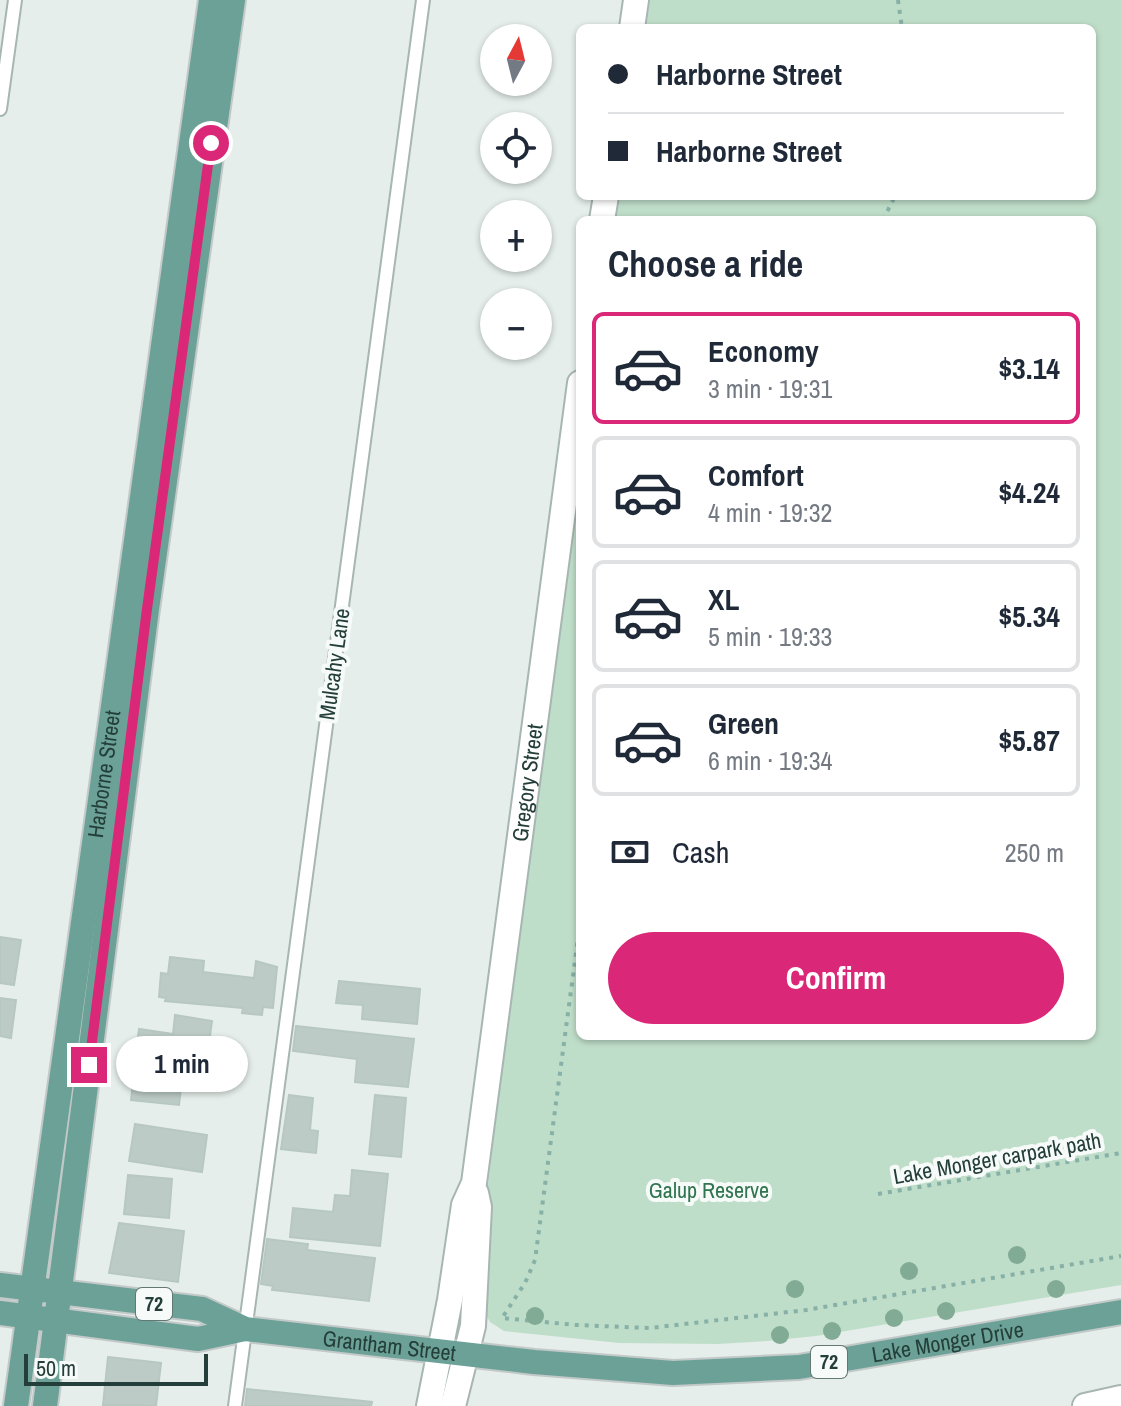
<!DOCTYPE html>
<meta charset="utf-8">
<style>
:root{--surface:#fff;--page:#f2f2f3;--text:#1f2937;--muted:#747a83;--line:#e0e1e3;--accent:#db2777}
body{margin:0;font-family:"Archivo Narrow",sans-serif;background:var(--page);color:var(--text);height:100vh;display:flex;flex-direction:column;font-size:30px;white-space:nowrap}
*{box-sizing:border-box;margin:0}
p{font-size:26px;color:var(--muted)}
.icon{flex:none;width:44px;height:44px;fill:none;stroke:currentColor;stroke-width:2;stroke-linecap:round;stroke-linejoin:round}
.map{position:relative;flex:1;overflow:hidden}
.sheet{position:absolute;left:576px;top:216px;width:520px;height:824px;display:flex;flex-direction:column;background:var(--surface);border-radius:12px;box-shadow:0 2px 6px #0004}
.sheet>*{flex:none}
.banner{position:absolute;left:576px;top:24px;width:520px;height:176px;border-radius:12px;box-shadow:0 2px 6px #0004;display:grid;align-content:center;height:176px;padding:0 32px;background:var(--surface)}
.needle{width:52px;rotate:7deg}
.tools{position:absolute;left:480px;top:24px;display:grid;gap:16px}
.tools a{display:grid;place-items:center;width:72px;height:72px;border-radius:50%;background:var(--surface);box-shadow:0 2px 6px #0004;font-size:40px}
.scale{position:absolute;left:24px;bottom:20px;width:184px;box-sizing:border-box;padding-left:8px;border:4px solid #243f3a;border-top:0;font-size:22px;line-height:28px;white-space:nowrap;color:#243f3a;-webkit-text-stroke:6px #f6faf8;paint-order:stroke}
.end{position:absolute;width:36px;height:36px;margin:-18px;border:10px solid #db2777;background:#fff;box-shadow:0 0 0 4px #fff}
.from{border-radius:50%}
.bubble{position:absolute;height:56px;border-radius:28px;background:var(--surface);box-shadow:0 2px 6px #0004;font-size:26px;font-weight:700;line-height:56px;text-align:center}
.banner b{display:flex;align-items:center;gap:28px;height:76px;font-size:30px}
.banner b+b{border-top:2px solid var(--line)}
.banner i{width:20px;height:20px;background:var(--text)}
ul{padding:0;list-style:none}
li{display:flex;align-items:center;gap:24px;height:112px;margin:0 16px 12px;padding:0 16px;border:4px solid var(--line);border-radius:12px}
li div{flex:1}
li b{display:block;font-size:30px}
li em{font-style:normal;font-weight:700}
li.current{border-color:var(--accent)}
li>.icon{width:72px;height:72px;stroke-width:1.5}
h2{padding:0 32px;font-size:36px;line-height:96px}
.pay{display:flex;align-items:center;gap:20px;height:88px;padding:0 32px;font-size:30px}
.pay p{margin-inline-start:auto}
.primary-button{display:flex;gap:16px;margin-top:auto;padding:16px 32px}
.primary-button a{flex:1;height:92px;border-radius:48px;background:var(--accent);color:#fff;font-size:32px;font-weight:700;line-height:92px;text-align:center}
.map>svg:first-child{display:block}
</style>
<div class="map">
<svg width="1121" height="1406" viewBox="0 0 1121 1406">
<rect width="100%" height="100%" fill="#e5eeea"/>
<polygon fill="#bfdec9" points="650,0 1121,0 1121,1285 816,1336 767,1341 718,1344 619,1343 504,1331 490,1322 483,1310 488,1185 512,981 580,486 580,1036 1092,1036 1092,220 616,220 620,196 1092,196 1092,28 646,28"/>
<g fill="#bdcbc7" stroke="#b7c7c2" stroke-width="2">
<polygon points="0,937 21,940 14,985 0,983"/>
<polygon points="170,957 204,961 203,972 254,978 256,961 277,967 273,1008 263,1007 262,1015 242,1013 243,1008 165,1001 166,998 159,997 161,973 168,974"/>
<polygon points="339,981 420,989 417,1024 362,1019 363,1005 336,1003"/>
<polygon points="0,998 16,1000 11,1038 0,1036"/>
<polygon points="175,1015 212,1021 206,1065 136,1054 139,1029 173,1034"/>
<polygon points="296,1026 414,1039 408,1087 355,1082 357,1059 293,1051"/>
<polygon points="135,1065 183,1070 179,1105 131,1100"/>
<polygon points="289,1095 313,1098 310,1130 318,1131 316,1153 281,1149"/>
<polygon points="375,1095 406,1098 401,1157 369,1154"/>
<polygon points="135,1124 207,1135 202,1172 129,1161"/>
<polygon points="352,1170 388,1174 380,1246 290,1237 293,1208 333,1212 335,1195 350,1196"/>
<polygon points="128,1175 172,1179 169,1218 124,1214"/>
<polygon points="119,1223 184,1231 178,1282 109,1273"/>
<polygon points="267,1239 308,1244 307,1250 375,1258 369,1301 272,1290 273,1286 261,1284"/>
<polygon points="108,1357 161,1363 156,1406 103,1405"/>
<polygon points="247,1389 372,1402 371,1406 245,1406"/>
</g>
<g fill="none" stroke-linecap="round" stroke-linejoin="round">
<defs>
<g id="service">
<polyline points="0,109 15,0"/>
<polyline points="235,1406 423,0"/>
</g>
<g id="minor">
<polyline points="632,28 636,0"/>
<polyline points="602,220 606,196"/>
<path id="s1" d="M429 1406 450 1300 464 1205 474 1183 580 383"/>
<polyline points="453,1406 473,1326 479,1207 476,1193"/>
<polyline points="1085,1406 1121,1398"/>
</g>
<g id="primary">
<path id="s2" d="M0 1285 202 1309 245 1329 534 1362 673 1373 799 1367 1121 1312"/>
<polyline points="0,1313 198,1339 245,1329"/>
<path id="s3" d="M16 1406 211 0"/>
<polyline points="45,1406 147,609 233,0"/>
</g>
</defs>
<use href="#service" stroke="#a7b6b2" stroke-width="16"/>
<use href="#minor" stroke="#a7b6b2" stroke-width="28"/>
<use href="#primary" stroke="#c2c9c8" stroke-width="28"/>
<g stroke="#87b0a6" stroke-width="4" stroke-dasharray="4 6" stroke-linecap="butt">
<polyline points="898,0 902,28"/>
<polyline points="883,220 895,196"/>
<polyline points="580,923 535,1260 525,1283 502,1318 576,1325 650,1328 806,1310 1121,1256"/>
<polyline points="878,1194 1121,1153"/>
</g>
<use href="#service" stroke="#fff" stroke-width="12"/>
<use href="#minor" stroke="#fff" stroke-width="24"/>
<use href="#primary" stroke="#6ba197" stroke-width="24"/>
</g>
<g fill="#81ab95">
<circle cx="1017" cy="1255" r="9"/>
<circle cx="909" cy="1271" r="9"/>
<circle cx="795" cy="1289" r="9"/>
<circle cx="1056" cy="1289" r="9"/>
<circle cx="946" cy="1311" r="9"/>
<circle cx="535" cy="1316" r="9"/>
<circle cx="894" cy="1318" r="9"/>
<circle cx="832" cy="1331" r="9"/>
<circle cx="780" cy="1335" r="9"/>
</g>
<g fill="none" stroke-linecap="round" stroke-linejoin="round">
<polyline stroke="#db2777" stroke-width="10" points="89,1065 147,609 211,143"/>
</g>
<g text-anchor="middle" stroke-width="8" stroke-linejoin="round" paint-order="stroke">
<g fill="#f6faf8" stroke="#637773" stroke-width="2">
<rect x="136" y="1288" width="36" height="32" rx="6"/>
<rect x="811" y="1346" width="36" height="32" rx="6"/>
</g>
<g font-size="20" font-weight="bold" fill="#243f3a">
<text x="154" y="1311">72</text>
<text x="829" y="1369">72</text>
</g>
<g font-size="22" fill="#243f3a" stroke="#f6faf8">
<text transform="translate(334 664) rotate(-82)" y="8">Mulcahy Lane</text>
<text dy="8" stroke="none"><textPath href="#s3" startOffset="638">Harborne Street</textPath></text>
<text dy="8" stroke="none"><textPath href="#s1" startOffset="632">Gregory Street</textPath></text>
<text transform="translate(997 1158) rotate(-10)" y="8">Lake Monger carpark path</text>
<text dy="8" stroke="none"><textPath href="#s2" startOffset="958">Lake Monger Drive</textPath></text>
<text dy="8" stroke="none"><textPath href="#s2" startOffset="396">Grantham Street</textPath></text>
</g>
<g font-size="22" fill="#30754f" stroke="#f6faf8">
<text x="709" y="1198">Galup Reserve</text>
</g>
</g>
</svg>
<div class="tools">
<a><svg class="needle" viewBox="-14 -14 28 28"><path d="M0-13l5 13h-10z" fill="#e53935"/><path d="M0 13l5-13h-10z" fill="#747a83"/></svg></a>
<a><svg class="icon" aria-label="locate" viewBox="0 0 24 24"><circle cx="12" cy="12" r="6"/><path d="M12 2v4M12 18v4M2 12h4M18 12h4"/></svg></a>
<a>+</a>
<a>−</a>
</div>
<div class="scale">50 m</div>
<i class="end from" style="left:211px;top:143px"></i>
<i class="end" style="left:89px;top:1065px"></i>
<div class="bubble" style="left:116px;top:1036px;width:132px">1 min</div>
<div class="banner">
<b><i class="from"></i>Harborne Street</b>
<b><i></i>Harborne Street</b>
</div>
<section class="sheet">
<h2>Choose a ride</h2>
<ul>
<li class="current"><svg class="icon" aria-label="car" viewBox="0 0 24 24"><path d="M5 17H2v-5l4-1 3-4h7l3 4 3 1v5h-3M9 17h6M6 11h13"/><circle cx="7" cy="17" r="2"/><circle cx="17" cy="17" r="2"/></svg><div><b>Economy</b><p>3 min · 19:31</p></div><em>$3.14</em></li>
<li><svg class="icon" aria-label="car" viewBox="0 0 24 24"><path d="M5 17H2v-5l4-1 3-4h7l3 4 3 1v5h-3M9 17h6M6 11h13"/><circle cx="7" cy="17" r="2"/><circle cx="17" cy="17" r="2"/></svg><div><b>Comfort</b><p>4 min · 19:32</p></div><em>$4.24</em></li>
<li><svg class="icon" aria-label="car" viewBox="0 0 24 24"><path d="M5 17H2v-5l4-1 3-4h7l3 4 3 1v5h-3M9 17h6M6 11h13"/><circle cx="7" cy="17" r="2"/><circle cx="17" cy="17" r="2"/></svg><div><b>XL</b><p>5 min · 19:33</p></div><em>$5.34</em></li>
<li><svg class="icon" aria-label="car" viewBox="0 0 24 24"><path d="M5 17H2v-5l4-1 3-4h7l3 4 3 1v5h-3M9 17h6M6 11h13"/><circle cx="7" cy="17" r="2"/><circle cx="17" cy="17" r="2"/></svg><div><b>Green</b><p>6 min · 19:34</p></div><em>$5.87</em></li>
</ul>
<div class="pay"><svg class="icon" aria-label="cash" viewBox="0 0 24 24"><path d="M3 7h18v10H3z"/><circle cx="12" cy="12" r="2"/></svg>Cash<p>250 m</p></div>
<div class="primary-button"><a>Confirm</a></div>
</section>
</div>
